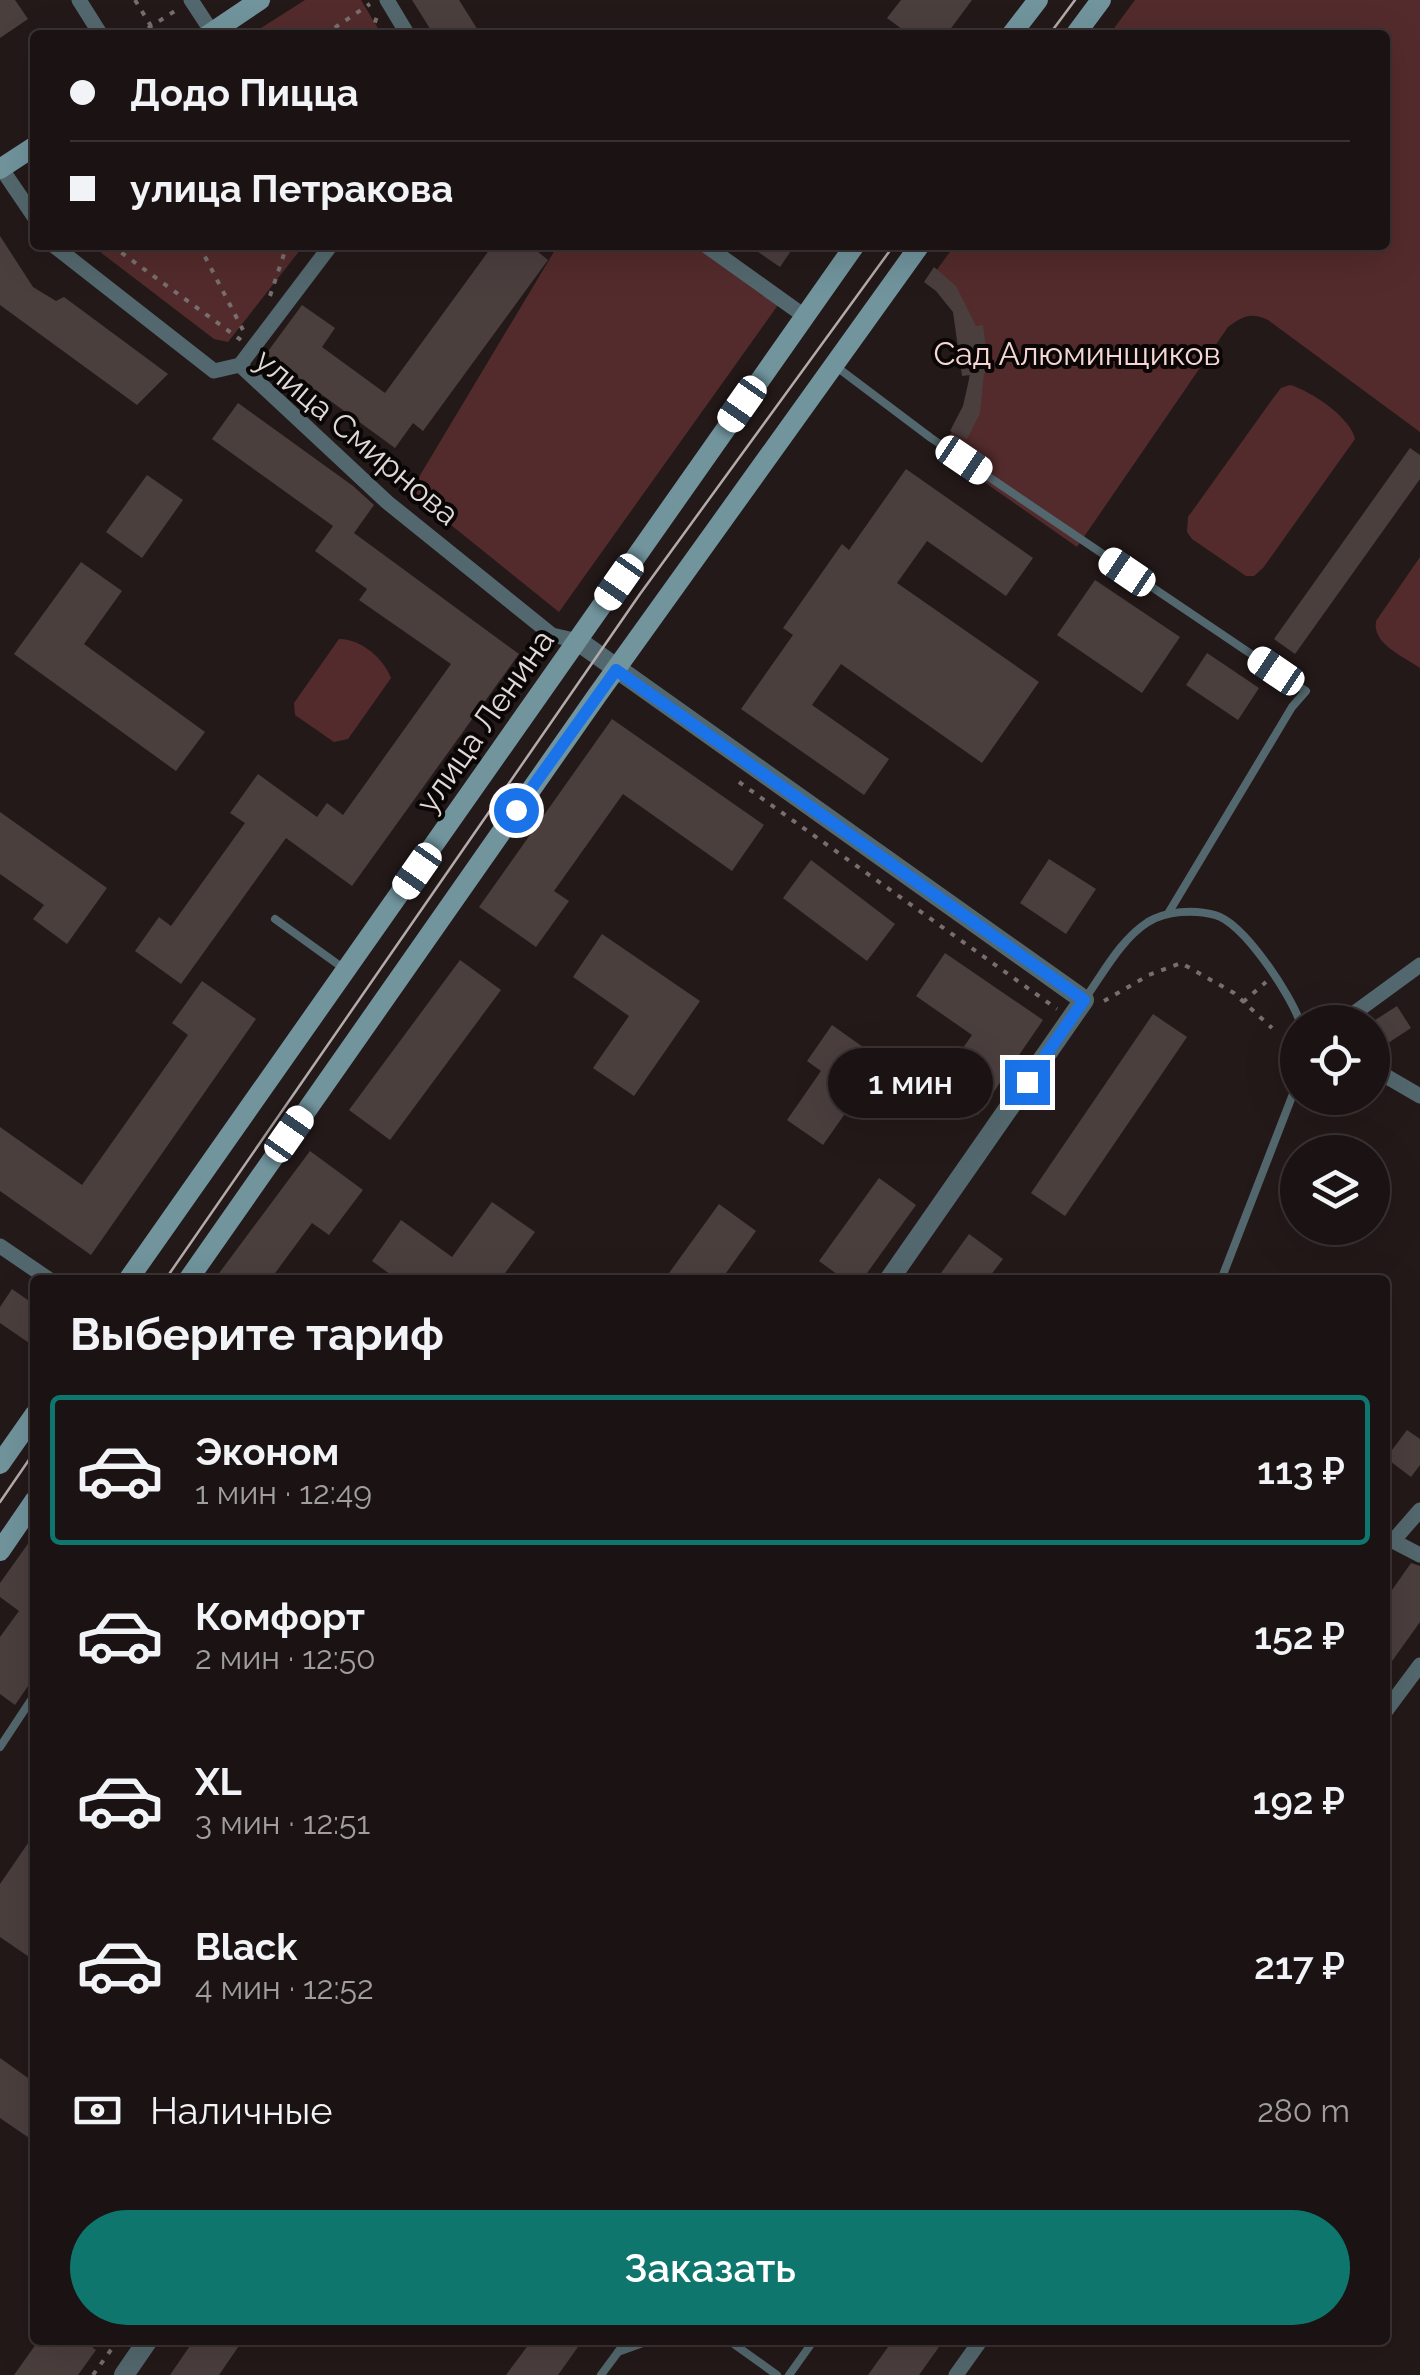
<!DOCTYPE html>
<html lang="ru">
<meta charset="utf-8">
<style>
:root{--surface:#1b1313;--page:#282021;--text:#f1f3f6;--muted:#a09ea0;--line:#393233;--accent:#0f766e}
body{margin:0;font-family:Raleway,sans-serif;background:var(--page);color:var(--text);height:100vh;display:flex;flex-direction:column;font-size:38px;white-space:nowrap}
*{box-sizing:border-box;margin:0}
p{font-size:32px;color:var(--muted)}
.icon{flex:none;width:55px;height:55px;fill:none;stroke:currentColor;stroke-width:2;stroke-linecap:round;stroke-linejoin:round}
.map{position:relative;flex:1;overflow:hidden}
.drawer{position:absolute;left:30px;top:1275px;width:1360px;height:1070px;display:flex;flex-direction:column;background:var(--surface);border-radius:10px;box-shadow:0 10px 40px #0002,0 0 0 2px var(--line)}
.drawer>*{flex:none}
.top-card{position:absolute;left:30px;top:30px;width:1360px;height:220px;border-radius:10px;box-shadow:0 10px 40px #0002,0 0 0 2px var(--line);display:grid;align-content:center;height:220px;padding:0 40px;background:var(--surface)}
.tools{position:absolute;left:1280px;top:1005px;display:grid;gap:20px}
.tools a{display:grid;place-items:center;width:110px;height:110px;border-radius:50%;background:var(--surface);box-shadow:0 10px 40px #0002,0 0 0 2px var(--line);font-size:50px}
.end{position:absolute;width:45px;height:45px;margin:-22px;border:12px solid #1a73e8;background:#fff;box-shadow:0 0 0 5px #fff}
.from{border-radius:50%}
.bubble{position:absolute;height:70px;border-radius:35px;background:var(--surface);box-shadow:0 10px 40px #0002,0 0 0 2px var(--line);font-size:32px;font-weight:600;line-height:70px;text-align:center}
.car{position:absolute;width:30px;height:60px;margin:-30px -15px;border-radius:12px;box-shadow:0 0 8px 2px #0007;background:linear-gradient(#fff 24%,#345 0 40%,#fff 0 76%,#345 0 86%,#fff 0)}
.top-card b{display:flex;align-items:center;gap:35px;height:95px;font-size:38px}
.top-card b+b{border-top:2px solid var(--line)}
.top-card i{width:25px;height:25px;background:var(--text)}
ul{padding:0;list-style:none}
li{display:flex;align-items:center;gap:30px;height:150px;margin:0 20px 15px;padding:0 20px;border:5px solid transparent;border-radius:10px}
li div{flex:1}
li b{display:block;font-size:38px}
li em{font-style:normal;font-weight:600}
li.current{border-color:var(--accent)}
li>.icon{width:90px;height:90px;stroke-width:1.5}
h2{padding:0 40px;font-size:45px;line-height:120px}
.pay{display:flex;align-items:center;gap:25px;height:110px;padding:0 40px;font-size:38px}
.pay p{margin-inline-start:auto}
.action{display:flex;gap:20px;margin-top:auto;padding:20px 40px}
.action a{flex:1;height:115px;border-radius:60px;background:var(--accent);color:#fff;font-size:40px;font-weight:600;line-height:115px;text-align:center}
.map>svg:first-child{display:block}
</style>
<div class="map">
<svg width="1420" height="2375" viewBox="0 0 1420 2375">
<rect width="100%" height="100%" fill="#241919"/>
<g fill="#532b2c">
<polygon points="305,0 361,0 382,35 250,35"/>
<path d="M1135 0H1420V432L1268 320C1251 312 1243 316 1228 327L1077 547 940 451 969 405 970 328 933 275 955 245H1385V35H1109Z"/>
<polygon points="91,245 304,245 228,342 214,339"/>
<polygon points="558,245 699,245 778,305 559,612 410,492"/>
<path d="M1290 385C1311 391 1350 417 1355 439L1263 568 1254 576H1246L1192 539 1187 532 1188 517 1274 397 1281 388Z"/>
<path d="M1420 557V668C1403 656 1372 644 1376 621Z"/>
<path d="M339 639C361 639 383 658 391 678L348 739 334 742 295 715 294 703Z"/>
</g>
<g fill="#4b3f3e">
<polygon points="0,0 15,0 28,19 0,38"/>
<polygon points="412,0 459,0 481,35 434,35"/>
<polygon points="901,0 972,0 946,35 910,35 887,18"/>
<polygon points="0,236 33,287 56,301 64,297 168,374 137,405 0,305"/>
<polygon points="493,245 542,245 537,251 548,260 423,431 413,423 395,448 266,354 302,305 335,328 322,347 385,393"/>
<polygon points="748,245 795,245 780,267"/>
<polygon points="934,267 956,286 976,326 983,325 989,372 984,373 980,413 967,439 950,431 963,406 970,375 962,376 953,312 936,291 924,282"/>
<polygon points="238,403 353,486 374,505 354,533 519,654 352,886 286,838 181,984 135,951 159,917 171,926 245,823 230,813 258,774 317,817 327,803 343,815 451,664 359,600 367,589 315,551 333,526 212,439"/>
<polygon points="1410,448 1420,455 1420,479 1295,654 1274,639"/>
<polygon points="906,469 1033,558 1006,596 927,541 897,583 1039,682 982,763 841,664 812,705 889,759 864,795 741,709 793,635 783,628 842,544 849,550"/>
<polygon points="147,475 183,500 142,558 106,532"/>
<polygon points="81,562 122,591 84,644 205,732 176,771 14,654"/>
<polygon points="1095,580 1180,637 1142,693 1057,635"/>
<polygon points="1207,653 1259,688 1238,720 1186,685"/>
<polygon points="612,719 764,825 732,871 623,794 554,891 569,901 536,947 479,907"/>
<polygon points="0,812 107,888 67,944 33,919 44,905 0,874"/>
<polygon points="1049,859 1096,889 1066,934 1020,903"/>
<polygon points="811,860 895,924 867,961 783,898"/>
<polygon points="602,934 700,1001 634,1096 593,1068 629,1016 573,977"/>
<polygon points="945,953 1043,1020 978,1115 936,1087 972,1035 916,996"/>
<polygon points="460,960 501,990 390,1140 349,1110"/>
<polygon points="202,981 256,1019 91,1255 0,1191 0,1127 82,1185 188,1035 172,1023"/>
<polygon points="1397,1006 1411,1028 1382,1047 1372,1032 1372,1022"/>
<polygon points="1153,1014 1187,1037 1065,1216 1031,1193"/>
<polygon points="832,1025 863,1047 851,1065 870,1078 823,1145 787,1120 821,1071 807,1061"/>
<polygon points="310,1151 363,1190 329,1235 312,1223 270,1280 214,1280"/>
<polygon points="879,1178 916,1205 862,1280 845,1280 819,1261"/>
<polygon points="492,1202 535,1232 500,1280 398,1280 372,1261 401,1220 452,1257"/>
<polygon points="719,1204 756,1231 721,1280 664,1280"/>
<polygon points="969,1234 1003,1259 987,1280 936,1280"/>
<polygon points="12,1289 35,1305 35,1347 0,1323 0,1307"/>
<polygon points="1407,1430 1420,1439 1420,1465 1411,1477 1386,1458"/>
<polygon points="35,1534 35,1676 15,1705 0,1694 0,1637 19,1611 0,1597 0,1583"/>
<polygon points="1411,1563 1420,1566 1420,1622 1385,1671 1385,1600"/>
<polygon points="35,1833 35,1961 0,1937 0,1884"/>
<polygon points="0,2058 35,2083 35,2142 0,2118"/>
<polygon points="39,2340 83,2340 96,2350 78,2375 14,2375"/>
<polygon points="194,2340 243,2340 219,2375 170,2375"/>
<polygon points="532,2340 583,2340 558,2375 506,2375"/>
<polygon points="893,2340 944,2340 919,2375 868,2375"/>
</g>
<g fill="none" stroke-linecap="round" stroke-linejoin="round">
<g stroke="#786e6e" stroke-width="4" stroke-dasharray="5 8" stroke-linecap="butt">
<polyline points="135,0 151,26"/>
<polyline points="137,35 175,11"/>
<polyline points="324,35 370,4"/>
<polyline points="371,35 377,16"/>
<polyline points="111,245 241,340"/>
<polyline points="199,245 243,330"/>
<polyline points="270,296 287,245"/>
<polyline points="739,782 1057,1009"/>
<polyline points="1104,1001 1149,975 1181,963 1234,993 1272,1028"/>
<polyline points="1243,1002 1266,982"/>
<polyline points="93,2375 118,2340"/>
</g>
<g stroke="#53686e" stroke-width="8">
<polyline points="834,365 931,438 1306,691 1292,707 1169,912"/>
<polyline points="275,919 343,968"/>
<path d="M1084 1000C1103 974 1120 940 1148 922 1166 911 1194 909 1215 915 1244 923 1290 994 1300 1022"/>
<polyline points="1221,1280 1298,1081"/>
<polyline points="0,1747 35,1694"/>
<polyline points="731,2342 777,2375"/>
<polyline points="618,2352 651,2340"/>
<polyline points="601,2375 627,2340"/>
<polyline points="789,2375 814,2340"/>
</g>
<g stroke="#53686e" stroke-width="15">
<polyline points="79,0 101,35"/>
<polyline points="191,0 212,32"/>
<polyline points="387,0 408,35"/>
<polyline points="1,168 35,218"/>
<polyline points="53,245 214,371 240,365 387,502 552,635 578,641"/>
<polyline points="705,245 803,315"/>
<polyline points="240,365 331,245"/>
<polyline points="1342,1022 1420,965"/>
<polyline points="1372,1068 1420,1096"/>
<polyline points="0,1246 50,1280"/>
<polyline points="1420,1510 1393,1541 1420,1555"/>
<polyline points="1385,1712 1420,1665"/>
<polyline points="956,2375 981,2340"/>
</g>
<g stroke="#53686e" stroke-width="20">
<polyline points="578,641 1084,1000 889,1280"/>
<polyline points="124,2375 148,2340"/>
</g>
<g stroke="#71949d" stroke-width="20">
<polyline points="208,35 260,0"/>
<polyline points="1011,35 1038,0"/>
<polyline points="1075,35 1101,0"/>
<polyline points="0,169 35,146"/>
<polyline points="128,1280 855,245"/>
<polyline points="188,1280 598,694 920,245"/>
<polyline points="0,1464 35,1414"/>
<polyline points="0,1551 35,1500"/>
</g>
<g stroke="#b3abaa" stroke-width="2.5">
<polyline points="1049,35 1075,0"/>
<polyline points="165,1280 640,594 894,245"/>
<polyline points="0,1502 35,1451"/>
</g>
</g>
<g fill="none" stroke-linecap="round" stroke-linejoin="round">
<polyline stroke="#1a73e8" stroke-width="12" points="516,810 616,670 1084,1000 1027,1082"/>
</g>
<g text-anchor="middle" stroke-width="8" stroke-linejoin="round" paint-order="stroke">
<g font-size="32" fill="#f6d6d5" stroke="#0a0606">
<text x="1077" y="365">Сад Алюминщиков</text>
</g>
<g font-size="32" fill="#e0d9d8" stroke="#0a0606">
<text transform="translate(357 437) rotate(40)" y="11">улица Смирнова</text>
<text transform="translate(485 721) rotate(-55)" y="11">улица Ленина</text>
</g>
</g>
</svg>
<div class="tools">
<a><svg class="icon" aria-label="locate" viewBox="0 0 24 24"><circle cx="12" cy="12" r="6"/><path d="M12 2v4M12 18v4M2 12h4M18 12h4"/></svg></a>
<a><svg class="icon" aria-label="layers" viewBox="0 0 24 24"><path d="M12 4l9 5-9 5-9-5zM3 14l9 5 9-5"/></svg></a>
</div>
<i class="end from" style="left:516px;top:810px"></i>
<i class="end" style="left:1027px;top:1082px"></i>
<div class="bubble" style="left:828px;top:1048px;width:165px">1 мин</div>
<i class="car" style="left:742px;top:404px;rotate:215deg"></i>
<i class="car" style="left:964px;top:460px;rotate:124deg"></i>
<i class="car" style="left:1127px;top:572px;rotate:304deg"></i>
<i class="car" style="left:619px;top:582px;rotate:215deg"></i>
<i class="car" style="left:1276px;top:671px;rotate:304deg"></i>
<i class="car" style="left:417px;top:871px;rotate:215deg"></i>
<i class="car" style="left:289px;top:1134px;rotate:35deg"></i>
<div class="top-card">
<b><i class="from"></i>Додо Пицца</b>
<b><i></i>улица Петракова</b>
</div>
<section class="drawer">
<h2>Выберите тариф</h2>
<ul>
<li class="current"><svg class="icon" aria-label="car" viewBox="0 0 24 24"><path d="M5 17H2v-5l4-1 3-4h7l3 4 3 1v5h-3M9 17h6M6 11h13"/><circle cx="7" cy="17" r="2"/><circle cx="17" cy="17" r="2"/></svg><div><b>Эконом</b><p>1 мин · 12:49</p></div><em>113 ₽</em></li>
<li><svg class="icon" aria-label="car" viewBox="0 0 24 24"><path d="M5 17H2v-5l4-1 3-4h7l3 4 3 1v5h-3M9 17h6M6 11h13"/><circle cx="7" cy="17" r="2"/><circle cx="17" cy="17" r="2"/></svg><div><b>Комфорт</b><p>2 мин · 12:50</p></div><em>152 ₽</em></li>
<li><svg class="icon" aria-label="car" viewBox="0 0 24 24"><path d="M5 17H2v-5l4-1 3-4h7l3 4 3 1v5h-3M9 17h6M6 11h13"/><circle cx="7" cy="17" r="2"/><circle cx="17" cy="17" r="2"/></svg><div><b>XL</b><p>3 мин · 12:51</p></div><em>192 ₽</em></li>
<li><svg class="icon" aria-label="car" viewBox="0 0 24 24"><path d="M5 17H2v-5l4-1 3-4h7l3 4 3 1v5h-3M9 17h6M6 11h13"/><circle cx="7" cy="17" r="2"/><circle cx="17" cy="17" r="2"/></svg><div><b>Black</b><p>4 мин · 12:52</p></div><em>217 ₽</em></li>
</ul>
<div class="pay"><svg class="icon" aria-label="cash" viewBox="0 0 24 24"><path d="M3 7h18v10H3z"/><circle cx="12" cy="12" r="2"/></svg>Наличные<p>280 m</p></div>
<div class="action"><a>Заказать</a></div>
</section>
</div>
